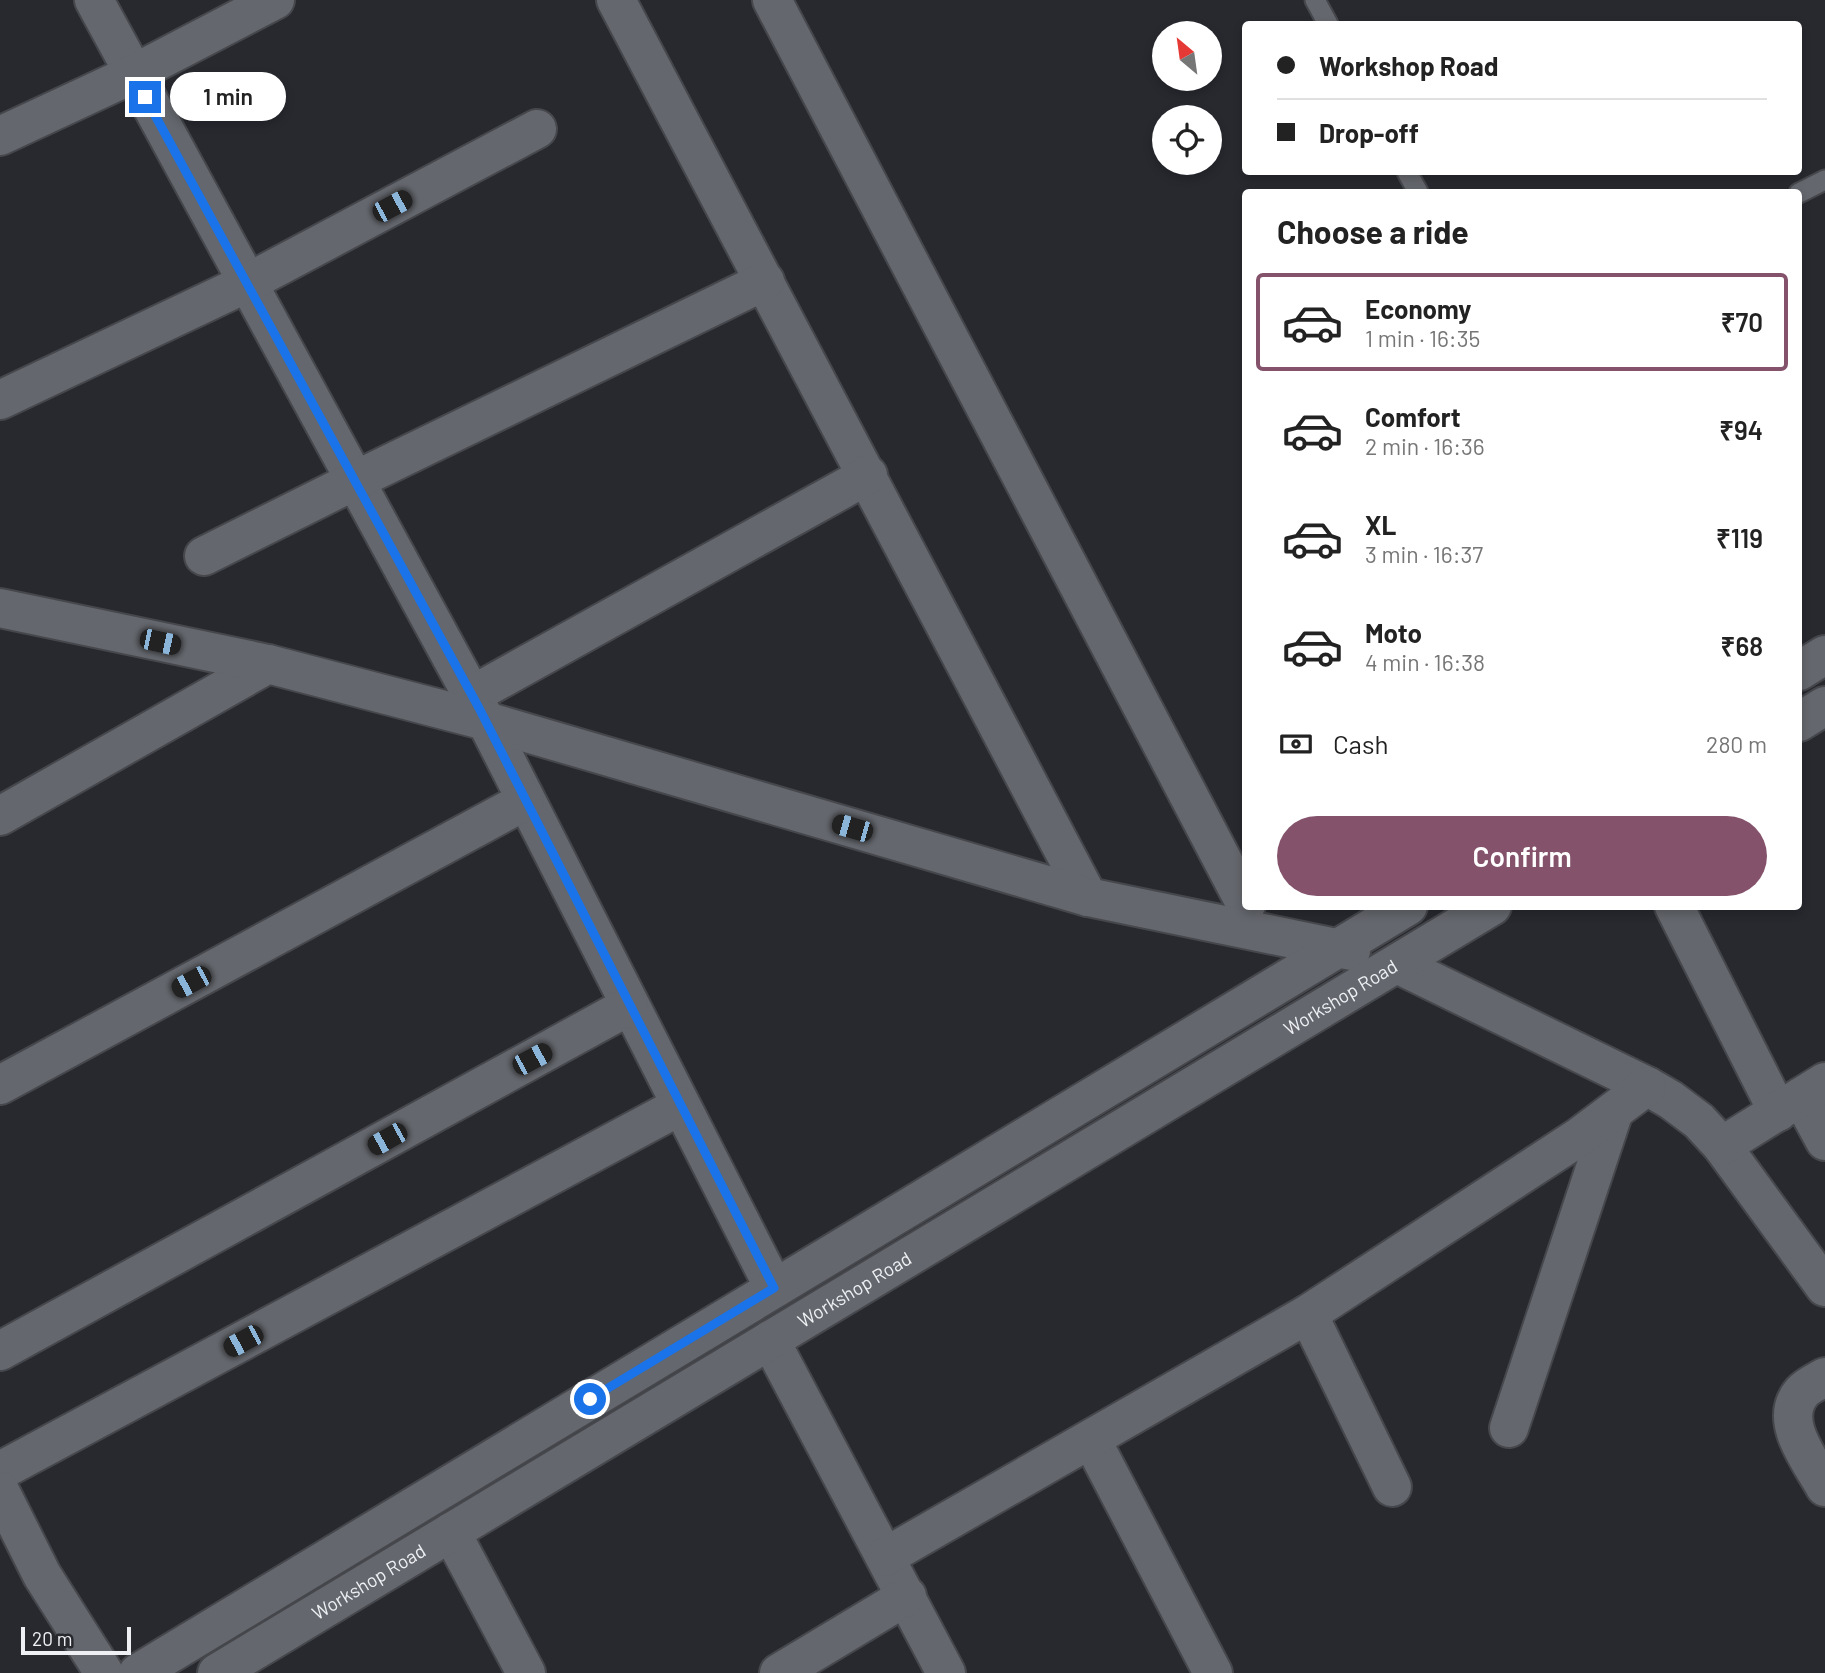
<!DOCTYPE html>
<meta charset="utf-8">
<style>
:root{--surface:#fff;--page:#f6f6f6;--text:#222;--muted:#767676;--line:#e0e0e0;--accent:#84536b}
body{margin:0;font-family:Barlow,sans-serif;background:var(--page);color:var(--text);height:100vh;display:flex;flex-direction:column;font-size:26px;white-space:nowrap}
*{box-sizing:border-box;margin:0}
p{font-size:23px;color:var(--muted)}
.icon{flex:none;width:38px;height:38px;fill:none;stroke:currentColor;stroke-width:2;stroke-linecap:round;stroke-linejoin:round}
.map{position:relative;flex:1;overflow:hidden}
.side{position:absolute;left:1242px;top:189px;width:560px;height:721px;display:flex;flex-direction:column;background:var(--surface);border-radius:7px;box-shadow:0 4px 10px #0003}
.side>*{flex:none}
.guide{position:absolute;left:1242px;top:21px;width:560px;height:154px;border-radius:7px;box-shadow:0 4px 10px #0003;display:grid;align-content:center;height:154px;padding:0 35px;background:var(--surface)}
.needle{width:46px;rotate:331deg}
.buttons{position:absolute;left:1152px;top:21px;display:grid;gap:14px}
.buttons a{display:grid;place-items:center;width:70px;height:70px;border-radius:50%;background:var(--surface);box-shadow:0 4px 10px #0003;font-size:35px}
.scale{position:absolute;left:21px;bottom:18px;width:110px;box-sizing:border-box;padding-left:7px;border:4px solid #eef0f4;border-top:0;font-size:19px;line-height:24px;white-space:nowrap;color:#eef0f4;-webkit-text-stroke:5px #27292f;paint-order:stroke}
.end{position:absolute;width:32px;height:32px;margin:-16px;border:9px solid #1a73e8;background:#fff;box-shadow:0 0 0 4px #fff}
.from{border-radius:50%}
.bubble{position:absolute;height:49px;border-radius:24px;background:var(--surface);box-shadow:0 4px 10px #0003;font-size:23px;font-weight:600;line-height:49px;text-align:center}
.car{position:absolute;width:21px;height:42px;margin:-21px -10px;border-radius:9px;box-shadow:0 0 5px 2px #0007;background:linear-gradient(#222 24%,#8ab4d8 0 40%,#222 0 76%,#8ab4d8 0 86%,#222 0)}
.guide b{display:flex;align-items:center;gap:24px;height:66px;font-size:26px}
.guide b+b{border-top:2px solid var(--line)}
.guide i{width:18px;height:18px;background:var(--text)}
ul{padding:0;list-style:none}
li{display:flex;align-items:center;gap:21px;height:98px;margin:0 14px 10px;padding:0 21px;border:4px solid transparent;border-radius:7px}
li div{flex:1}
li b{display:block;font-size:26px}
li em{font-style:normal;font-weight:600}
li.on{border-color:var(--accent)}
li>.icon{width:63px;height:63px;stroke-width:1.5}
h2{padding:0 35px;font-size:32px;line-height:84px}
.pay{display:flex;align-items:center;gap:18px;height:77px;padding:0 35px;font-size:26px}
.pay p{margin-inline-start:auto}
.button{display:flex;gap:14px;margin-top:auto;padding:14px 35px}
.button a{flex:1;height:80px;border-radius:42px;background:var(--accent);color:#fff;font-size:28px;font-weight:600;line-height:80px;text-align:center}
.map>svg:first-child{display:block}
</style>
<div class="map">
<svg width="1825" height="1673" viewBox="0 0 1825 1673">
<rect width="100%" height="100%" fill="#27292f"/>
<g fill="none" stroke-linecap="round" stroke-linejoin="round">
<defs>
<g id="service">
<polyline points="1315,0 1328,24"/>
<polyline points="1407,172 1418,192"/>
<polyline points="1799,193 1825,180"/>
</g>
<g id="minor">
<polyline points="94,0 486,721 774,1288"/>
<polyline points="616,0 1088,897"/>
<polyline points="772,0 1246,905"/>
<polyline points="0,136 133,74 275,0"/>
<polyline points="0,400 247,283 537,129"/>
<polyline points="204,556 356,480 765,281"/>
<polyline points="472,695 868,475"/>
<polyline points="0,816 268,664"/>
<polyline points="1674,906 1778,1112"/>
<polyline points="1397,964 1647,1086 1671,1100 1699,1121 1722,1146 1825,1287"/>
<polyline points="0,1085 525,801"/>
<polyline points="1801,1097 1825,1141"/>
<polyline points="1722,1146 1825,1082"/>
<polyline points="1308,1314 1392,1487"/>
<polyline points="770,1340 946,1673"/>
<polyline points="0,1351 629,1006"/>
<path d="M1825 1377C1818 1381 1807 1386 1802 1392 1777 1421 1811 1461 1825 1487"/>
<polyline points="1509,1428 1614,1111"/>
<polyline points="1091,1439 1213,1673"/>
<polyline points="0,1471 680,1106"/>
<polyline points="0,1491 42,1575 104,1673"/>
<polyline points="451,1532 526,1673"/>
<polyline points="885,1557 1308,1314 1579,1137 1647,1086"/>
<polyline points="779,1673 907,1596"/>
</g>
<g id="secondary">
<polyline points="0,608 268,664 486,721 1088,897 1351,951"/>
<polyline points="1799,671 1825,655"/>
<polyline points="1799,722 1825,706"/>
<polyline points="138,1673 1408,906"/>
<path id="s1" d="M217 1673 1492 906"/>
</g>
</defs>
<use href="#service" stroke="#45474c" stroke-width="23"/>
<use href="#minor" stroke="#45474c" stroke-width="42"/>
<use href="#secondary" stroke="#45474c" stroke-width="42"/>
<use href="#service" stroke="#64676d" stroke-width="19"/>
<use href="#minor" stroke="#64676d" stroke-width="38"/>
<use href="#secondary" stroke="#64676d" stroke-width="38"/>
</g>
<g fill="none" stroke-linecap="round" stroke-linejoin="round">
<polyline stroke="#1a73e8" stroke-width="9" points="145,97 479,708 774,1288 590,1399"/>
</g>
<g text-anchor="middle" stroke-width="7" stroke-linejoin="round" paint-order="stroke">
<g font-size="19" fill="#eef0f4" stroke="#27292f">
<text dy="7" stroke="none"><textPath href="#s1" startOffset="1311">Workshop Road</textPath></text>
<text dy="7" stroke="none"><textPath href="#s1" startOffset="744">Workshop Road</textPath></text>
<text dy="7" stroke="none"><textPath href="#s1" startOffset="177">Workshop Road</textPath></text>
</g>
</g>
</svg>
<div class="buttons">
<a><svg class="needle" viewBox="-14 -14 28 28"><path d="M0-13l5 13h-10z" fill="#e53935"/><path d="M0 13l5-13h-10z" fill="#767676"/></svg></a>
<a><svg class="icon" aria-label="locate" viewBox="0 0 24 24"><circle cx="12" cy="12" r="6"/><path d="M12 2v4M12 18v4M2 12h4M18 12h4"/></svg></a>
</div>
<div class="scale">20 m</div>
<i class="end from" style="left:590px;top:1399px"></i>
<i class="end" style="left:145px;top:97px"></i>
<div class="bubble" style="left:170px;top:72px;width:116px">1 min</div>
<i class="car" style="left:392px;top:206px;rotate:62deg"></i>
<i class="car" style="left:160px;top:642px;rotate:102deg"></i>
<i class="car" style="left:852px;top:828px;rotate:286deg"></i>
<i class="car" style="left:191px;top:982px;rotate:242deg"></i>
<i class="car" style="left:532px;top:1059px;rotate:62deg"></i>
<i class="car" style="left:387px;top:1139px;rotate:241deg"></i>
<i class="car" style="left:243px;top:1341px;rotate:242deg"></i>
<div class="guide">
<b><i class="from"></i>Workshop Road</b>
<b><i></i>Drop-off</b>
</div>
<section class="side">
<h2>Choose a ride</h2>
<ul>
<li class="on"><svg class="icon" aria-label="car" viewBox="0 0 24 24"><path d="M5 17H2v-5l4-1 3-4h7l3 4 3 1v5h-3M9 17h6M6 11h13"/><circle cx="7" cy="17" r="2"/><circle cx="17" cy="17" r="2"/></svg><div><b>Economy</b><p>1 min · 16:35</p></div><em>₹70</em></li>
<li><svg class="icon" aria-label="car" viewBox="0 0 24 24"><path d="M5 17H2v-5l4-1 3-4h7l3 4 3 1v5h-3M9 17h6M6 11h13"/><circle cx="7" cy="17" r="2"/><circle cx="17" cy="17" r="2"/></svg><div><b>Comfort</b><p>2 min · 16:36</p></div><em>₹94</em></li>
<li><svg class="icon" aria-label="car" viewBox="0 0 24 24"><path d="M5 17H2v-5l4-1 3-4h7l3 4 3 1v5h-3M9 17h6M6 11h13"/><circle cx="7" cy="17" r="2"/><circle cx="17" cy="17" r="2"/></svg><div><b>XL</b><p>3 min · 16:37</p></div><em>₹119</em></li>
<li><svg class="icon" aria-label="car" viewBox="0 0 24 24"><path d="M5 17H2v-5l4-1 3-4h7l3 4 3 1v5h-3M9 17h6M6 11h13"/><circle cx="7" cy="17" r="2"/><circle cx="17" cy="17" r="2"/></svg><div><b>Moto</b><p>4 min · 16:38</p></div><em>₹68</em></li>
</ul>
<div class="pay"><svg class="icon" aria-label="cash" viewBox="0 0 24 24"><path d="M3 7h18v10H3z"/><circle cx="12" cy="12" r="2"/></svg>Cash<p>280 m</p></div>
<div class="button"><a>Confirm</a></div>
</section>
</div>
